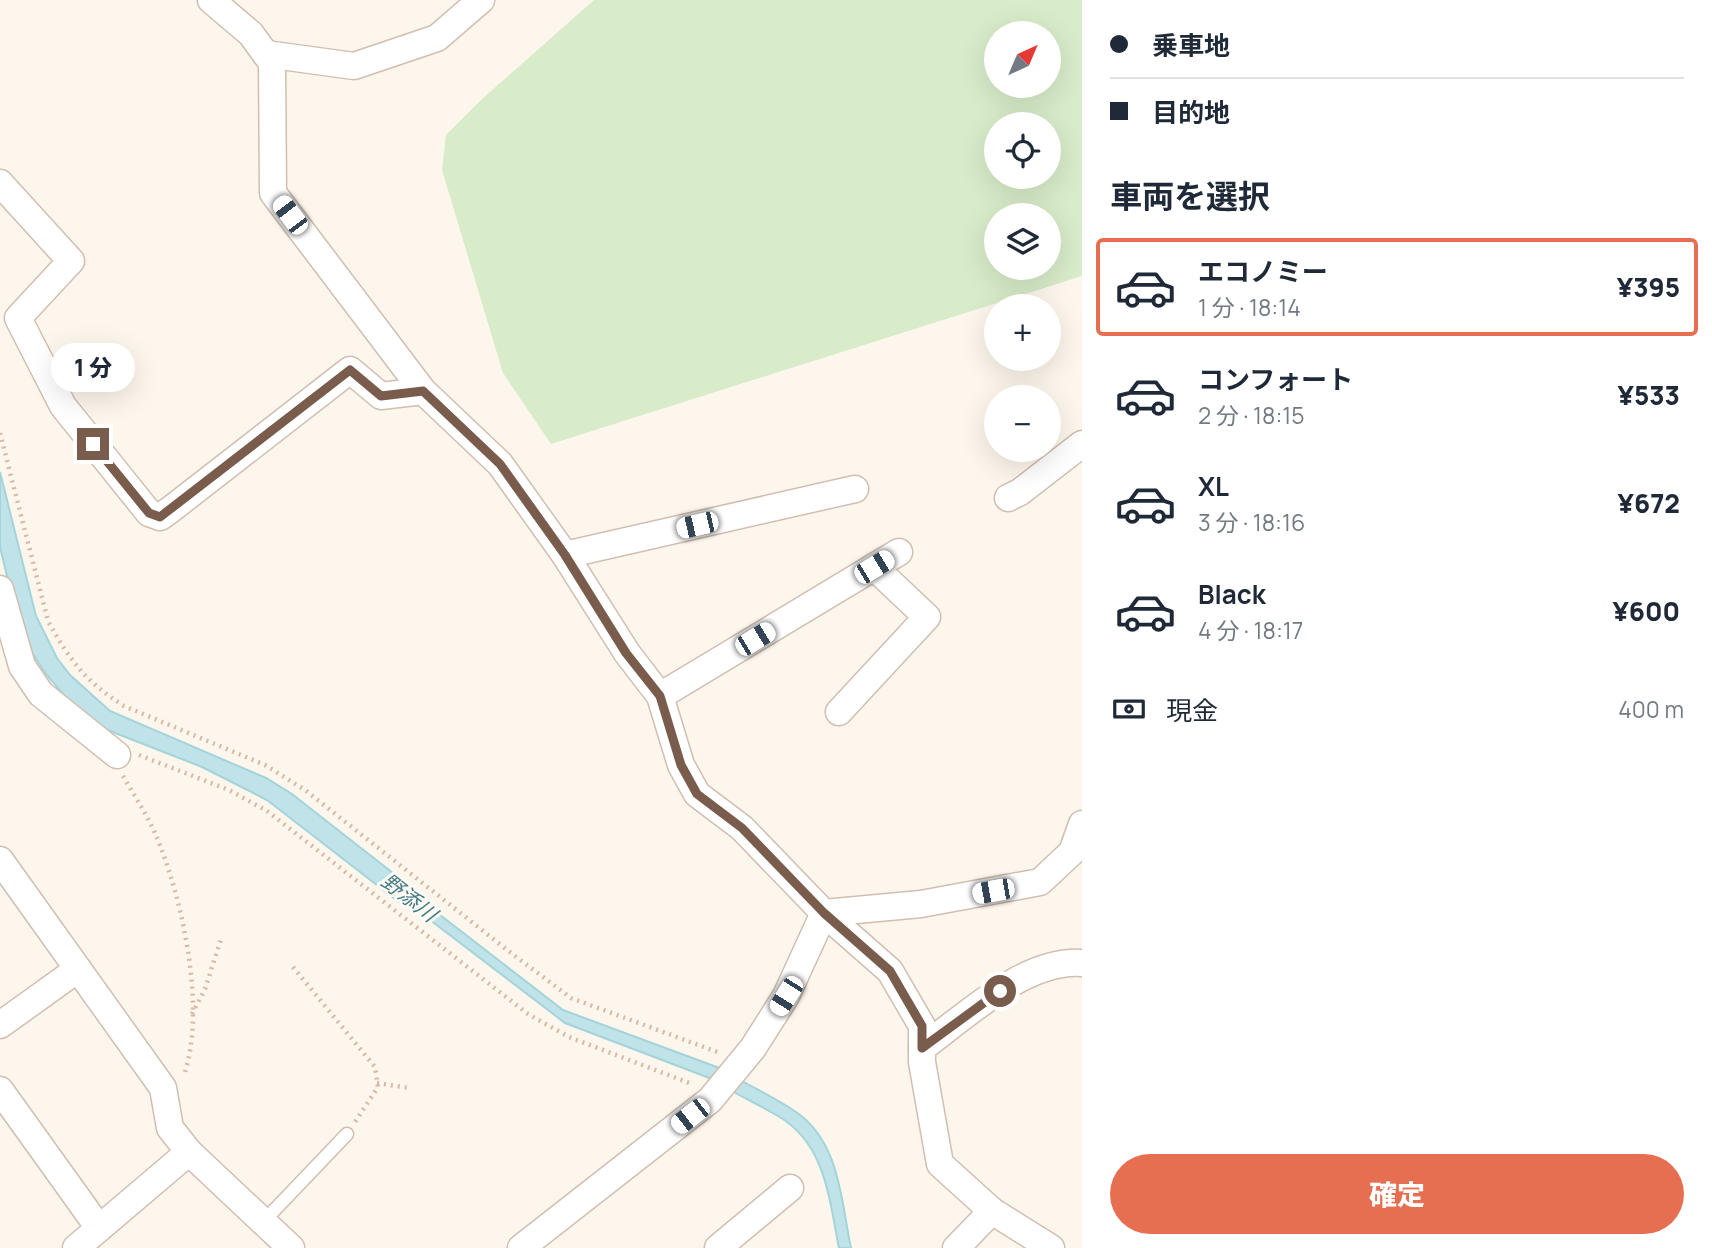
<!DOCTYPE html>
<html lang="ja">
<meta charset="utf-8">
<style>
:root{--surface:#fff;--page:#f6f6f7;--text:#1f2937;--muted:#747a83;--line:#e0e1e3;--accent:#e76f51}
body{margin:0;font-family:Manrope,"Noto Sans JP",sans-serif;background:var(--page);color:var(--text);height:100vh;display:flex;flex-direction:column;font-size:26px;white-space:nowrap}
*{box-sizing:border-box;margin:0}
p{font-size:23px;color:var(--muted)}
.icon{flex:none;width:38px;height:38px;fill:none;stroke:currentColor;stroke-width:2;stroke-linecap:round;stroke-linejoin:round}
.map{position:relative;flex:1;overflow:hidden}
.panel{display:flex;flex-direction:column;background:var(--surface);width:630px}
.panel>*{flex:none}
.hud{display:grid;align-content:center;height:154px;padding:0 28px;background:var(--surface)}
.needle{width:46px;rotate:44deg}
.controls{position:absolute;left:984px;top:21px;display:grid;gap:14px}
.controls a{display:grid;place-items:center;width:77px;height:77px;border-radius:50%;background:var(--surface);box-shadow:0 7px 28px #0002;font-size:35px}
.end{position:absolute;width:32px;height:32px;margin:-16px;border:9px solid #7a5c4d;background:#fff;box-shadow:0 0 0 4px #fff}
.from{border-radius:50%}
.bubble{position:absolute;height:49px;border-radius:24px;background:var(--surface);box-shadow:0 7px 28px #0002;font-size:23px;font-weight:800;line-height:49px;text-align:center}
.car{position:absolute;width:21px;height:42px;margin:-21px -10px;border-radius:9px;box-shadow:0 0 5px 2px #0007;background:linear-gradient(#fff 24%,#345 0 40%,#fff 0 76%,#345 0 86%,#fff 0)}
.hud b{display:flex;align-items:center;gap:24px;height:66px;font-size:26px}
.hud b+b{border-top:2px solid var(--line)}
.hud i{width:18px;height:18px;background:var(--text)}
ul{padding:0;list-style:none}
li{display:flex;align-items:center;gap:21px;height:98px;margin:0 14px 10px;padding:0 14px;border:4px solid transparent;border-radius:7px}
li div{flex:1}
li b{display:block;font-size:26px}
li em{font-style:normal;font-weight:800}
li.selected{border-color:var(--accent)}
li>.icon{width:63px;height:63px;stroke-width:1.5}
h2{padding:0 28px;font-size:32px;line-height:84px}
.pay{display:flex;align-items:center;gap:18px;height:77px;padding:0 28px;font-size:26px}
.pay p{margin-inline-start:auto}
.cta{display:flex;gap:14px;margin-top:auto;padding:14px 28px}
.cta a{flex:1;height:80px;border-radius:42px;background:var(--accent);color:#fff;font-size:28px;font-weight:800;line-height:80px;text-align:center}
main{display:flex;flex:1;min-height:0}
.map>svg:first-child{display:block}
</style>
<main>
<div class="map">
<svg width="1082" height="1248" viewBox="0 0 1082 1248">
<rect width="100%" height="100%" fill="#fdf6ec"/>
<path fill="#d8ecc9" fill-rule="evenodd" d="M594 0H1082V276L551 444 503 373 442 170 446 135 482 99ZM996 33H1048V86H996ZM996 124H1048V177H996ZM996 215H1048V268H996Z"/>
<path fill="#bfe3e8" stroke="#a5d3da" stroke-width="2" d="M0 472 36 616 57 658 70 675 110 711 266 778 292 794 421 895 422 901 563 1010 722 1069C746 1085 773 1096 796 1112 840 1142 841 1201 851 1248H839C829 1199 826 1144 778 1116 756 1103 733 1093 712 1079L565 1023 413 907 404 906 267 800 202 767 105 729 67 699 46 674 31 651 14 605 0 547Z"/>
<g fill="none" stroke-linecap="round" stroke-linejoin="round">
<defs>
<polyline id="service" points="263,1222 347,1134"/>
<g id="minor">
<polyline points="211,0 251,34 272,63 273,193 423,391 500,464 565,555 627,653 660,696 681,765 697,794 742,828 824,913 890,971 922,1026 922,1062 940,1164 992,1211 1051,1248"/>
<polyline points="266,54 354,66 437,38 481,0"/>
<polyline points="0,183 71,261 18,318 63,406 149,513 160,517 170,510 350,370 381,396 423,391"/>
<polyline points="1008,498 1020,492 1082,444"/>
<polyline points="565,555 855,489"/>
<polyline points="0,589 22,666 41,694 117,755"/>
<polyline points="660,696 899,552"/>
<polyline points="839,712 927,617 874,567"/>
<polyline points="0,860 163,1088 170,1128 189,1152 291,1248"/>
<polyline points="824,913 921,904 1040,882 1072,852 1082,824"/>
<polyline points="0,1025 78,969"/>
<path d="M922 1048C966 1016 1025 959 1082 963"/>
<polyline points="0,1090 99,1228"/>
<polyline points="76,1248 189,1152"/>
<polyline points="521,1248 710,1100 753,1048 786,996 824,913"/>
<polyline points="718,1248 790,1188"/>
<polyline points="956,1248 992,1211"/>
</g>
</defs>
<use href="#service" stroke="#d1beb0" stroke-width="15"/>
<use href="#minor" stroke="#d1beb0" stroke-width="29"/>
<g stroke="#d9b8a5" stroke-width="4.5" stroke-dasharray="2 5" stroke-linecap="butt">
<path d="M0 433 48 621C70 661 85 681 124 706L265 765 305 790 511 953 571 998 720 1053"/>
<polyline points="139,755 229,790 267,811 528,1014 569,1037 692,1084"/>
<path d="M123 776C134 795 146 813 155 833 182 896 207 1009 184 1075"/>
<polyline points="293,967 375,1067 378,1087 355,1122"/>
<polyline points="192,1014 205,989 222,936"/>
<polyline points="377,1083 409,1088"/>
</g>
<use href="#service" stroke="#fff" stroke-width="12"/>
<use href="#minor" stroke="#fff" stroke-width="26"/>
</g>
<g fill="none" stroke-linecap="round" stroke-linejoin="round">
<polyline stroke="#7a5c4d" stroke-width="9" points="93,444 149,513 160,517 350,370 381,396 423,391 500,464 565,555 626,653 660,696 681,765 697,794 742,828 824,913 890,971 922,1026 922,1048 1000,991"/>
</g>
<g text-anchor="middle" stroke-width="6" stroke-linejoin="round" paint-order="stroke">
<g font-size="21" font-style="italic" fill="#437c86" stroke="#fffaf3">
<text transform="translate(409 898) rotate(38)" y="7">野添川</text>
</g>
</g>
</svg>
<div class="controls">
<a><svg class="needle" viewBox="-14 -14 28 28"><path d="M0-13l5 13h-10z" fill="#e53935"/><path d="M0 13l5-13h-10z" fill="#747a83"/></svg></a>
<a><svg class="icon" aria-label="locate" viewBox="0 0 24 24"><circle cx="12" cy="12" r="6"/><path d="M12 2v4M12 18v4M2 12h4M18 12h4"/></svg></a>
<a><svg class="icon" aria-label="layers" viewBox="0 0 24 24"><path d="M12 4l9 5-9 5-9-5zM3 14l9 5 9-5"/></svg></a>
<a>+</a>
<a>−</a>
</div>
<i class="end from" style="left:1000px;top:991px"></i>
<i class="end" style="left:93px;top:444px"></i>
<div class="bubble" style="left:51px;top:343px;width:84px">1 分</div>
<i class="car" style="left:290px;top:215px;rotate:323deg"></i>
<i class="car" style="left:697px;top:525px;rotate:257deg"></i>
<i class="car" style="left:874px;top:567px;rotate:59deg"></i>
<i class="car" style="left:755px;top:639px;rotate:59deg"></i>
<i class="car" style="left:993px;top:891px;rotate:260deg"></i>
<i class="car" style="left:786px;top:996px;rotate:212deg"></i>
<i class="car" style="left:690px;top:1116px;rotate:232deg"></i>
</div>
<section class="panel">
<div class="hud">
<b><i class="from"></i>乗車地</b>
<b><i></i>目的地</b>
</div>
<h2>車両を選択</h2>
<ul>
<li class="selected"><svg class="icon" aria-label="car" viewBox="0 0 24 24"><path d="M5 17H2v-5l4-1 3-4h7l3 4 3 1v5h-3M9 17h6M6 11h13"/><circle cx="7" cy="17" r="2"/><circle cx="17" cy="17" r="2"/></svg><div><b>エコノミー</b><p>1 分 · 18:14</p></div><em>¥395</em></li>
<li><svg class="icon" aria-label="car" viewBox="0 0 24 24"><path d="M5 17H2v-5l4-1 3-4h7l3 4 3 1v5h-3M9 17h6M6 11h13"/><circle cx="7" cy="17" r="2"/><circle cx="17" cy="17" r="2"/></svg><div><b>コンフォート</b><p>2 分 · 18:15</p></div><em>¥533</em></li>
<li><svg class="icon" aria-label="car" viewBox="0 0 24 24"><path d="M5 17H2v-5l4-1 3-4h7l3 4 3 1v5h-3M9 17h6M6 11h13"/><circle cx="7" cy="17" r="2"/><circle cx="17" cy="17" r="2"/></svg><div><b>XL</b><p>3 分 · 18:16</p></div><em>¥672</em></li>
<li><svg class="icon" aria-label="car" viewBox="0 0 24 24"><path d="M5 17H2v-5l4-1 3-4h7l3 4 3 1v5h-3M9 17h6M6 11h13"/><circle cx="7" cy="17" r="2"/><circle cx="17" cy="17" r="2"/></svg><div><b>Black</b><p>4 分 · 18:17</p></div><em>¥600</em></li>
</ul>
<div class="pay"><svg class="icon" aria-label="cash" viewBox="0 0 24 24"><path d="M3 7h18v10H3z"/><circle cx="12" cy="12" r="2"/></svg>現金<p>400 m</p></div>
<div class="cta"><a>確定</a></div>
</section>
</main>
